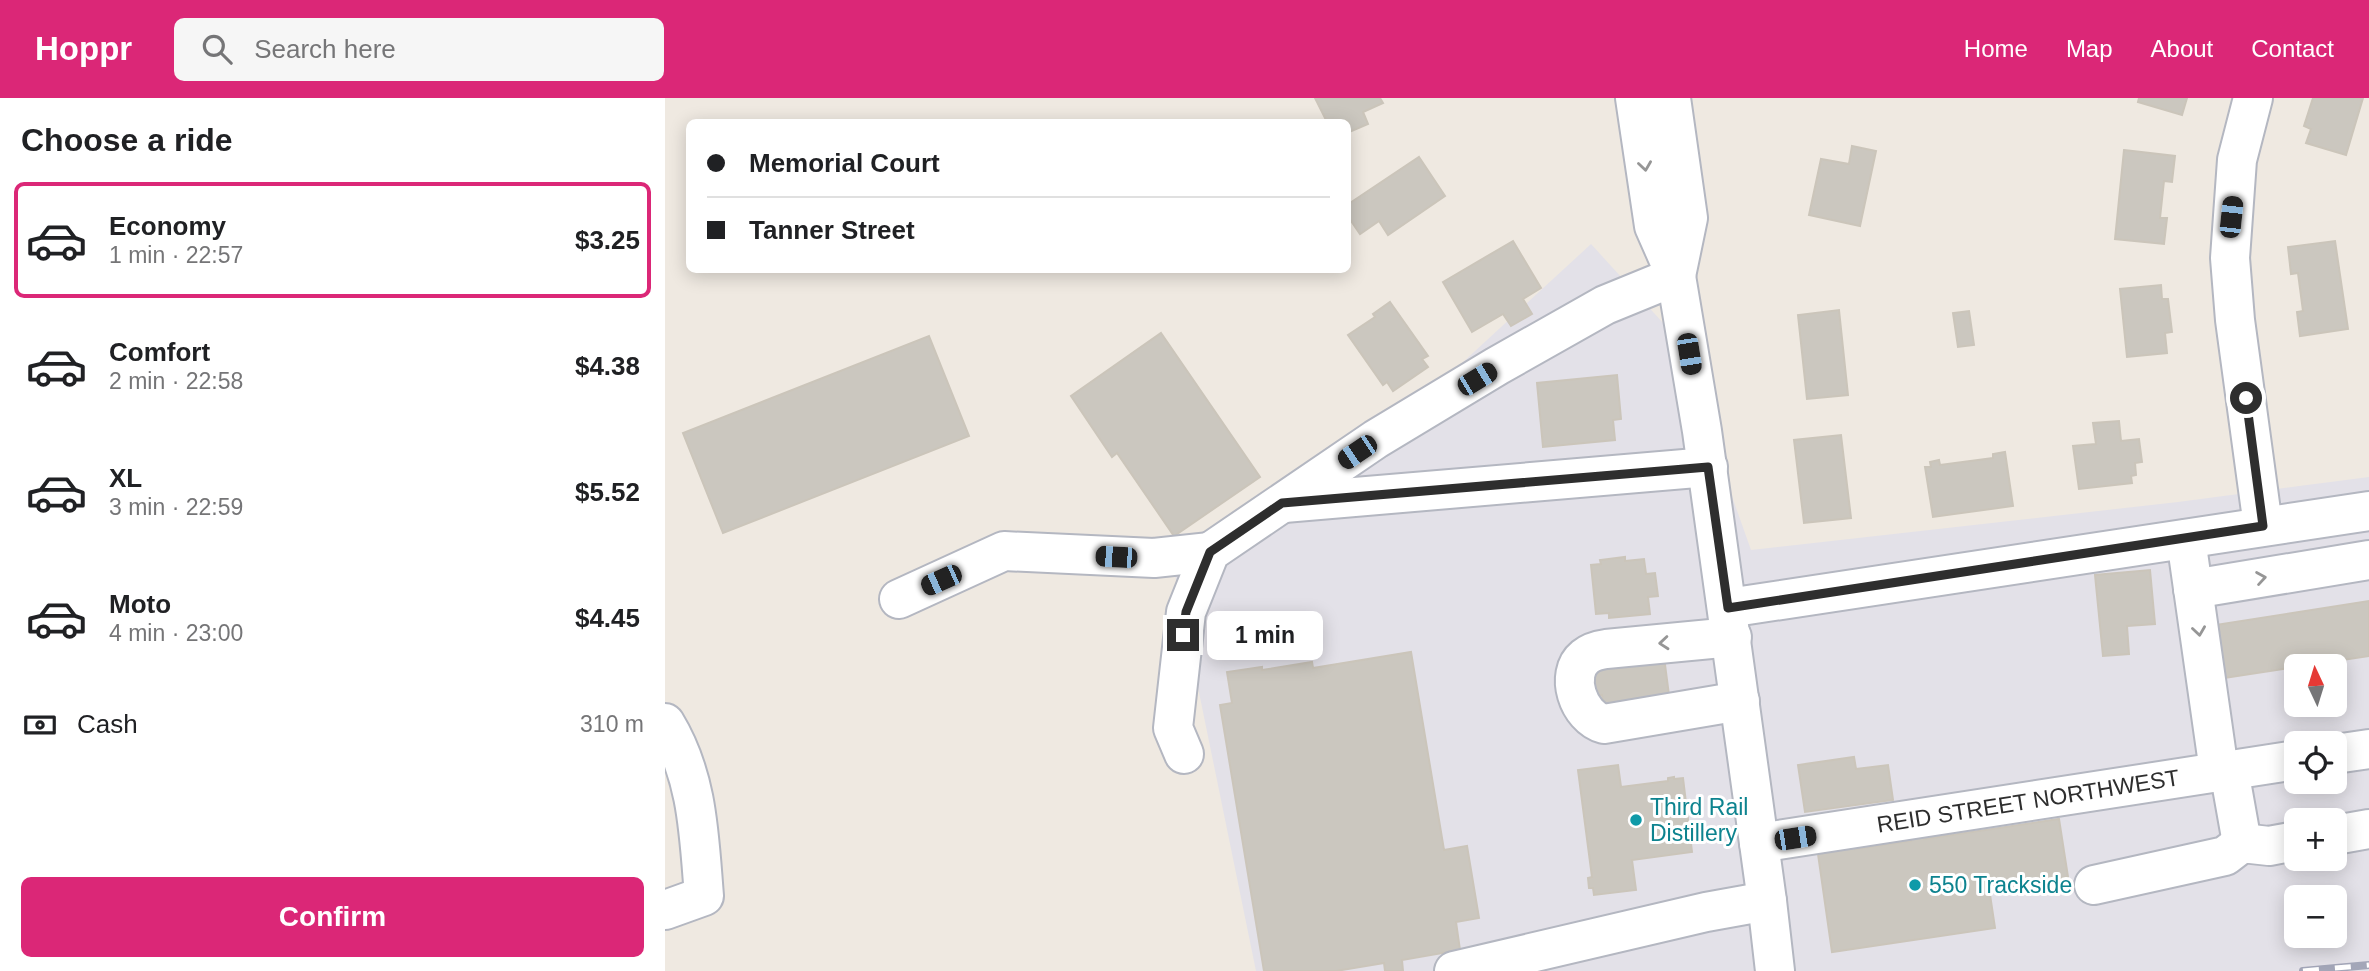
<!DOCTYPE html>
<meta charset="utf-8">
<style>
:root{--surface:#fff;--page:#f6f6f6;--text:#202124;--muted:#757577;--line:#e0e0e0;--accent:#db2777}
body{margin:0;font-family:Arial,sans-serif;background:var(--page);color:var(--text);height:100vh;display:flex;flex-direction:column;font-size:26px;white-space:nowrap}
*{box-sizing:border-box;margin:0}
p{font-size:23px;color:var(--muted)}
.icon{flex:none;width:38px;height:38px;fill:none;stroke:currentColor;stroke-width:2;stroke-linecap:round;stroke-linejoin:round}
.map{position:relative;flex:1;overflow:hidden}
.sheet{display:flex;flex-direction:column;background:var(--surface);width:665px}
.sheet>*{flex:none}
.banner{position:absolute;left:21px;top:21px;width:665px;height:154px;border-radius:10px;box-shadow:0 4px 18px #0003;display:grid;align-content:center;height:154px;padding:0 21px;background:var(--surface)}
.needle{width:46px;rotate:356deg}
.fabs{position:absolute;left:1619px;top:556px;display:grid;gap:14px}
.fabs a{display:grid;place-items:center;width:63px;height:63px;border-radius:10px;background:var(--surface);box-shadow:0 4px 18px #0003;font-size:35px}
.end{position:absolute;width:32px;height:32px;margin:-16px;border:9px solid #2e2e2e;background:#fff;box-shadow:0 0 0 4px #fff}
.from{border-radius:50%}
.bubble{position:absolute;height:49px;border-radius:10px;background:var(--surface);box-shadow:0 4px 18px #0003;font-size:23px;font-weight:700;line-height:49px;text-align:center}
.car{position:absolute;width:21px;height:42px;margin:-21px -10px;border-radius:9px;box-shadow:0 0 5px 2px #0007;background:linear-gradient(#222 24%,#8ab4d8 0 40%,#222 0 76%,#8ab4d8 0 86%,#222 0)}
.banner b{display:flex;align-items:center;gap:24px;height:66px;font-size:26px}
.banner b+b{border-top:2px solid var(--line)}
.banner i{width:18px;height:18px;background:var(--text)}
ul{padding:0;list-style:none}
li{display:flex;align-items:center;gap:21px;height:116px;margin:0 14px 10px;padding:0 7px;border:4px solid transparent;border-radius:10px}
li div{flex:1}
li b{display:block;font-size:26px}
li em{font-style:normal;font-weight:700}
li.on{border-color:var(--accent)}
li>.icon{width:63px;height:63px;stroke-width:1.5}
h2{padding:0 21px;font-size:32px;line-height:84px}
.pay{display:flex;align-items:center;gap:18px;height:77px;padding:0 21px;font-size:26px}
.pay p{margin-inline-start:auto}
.cta{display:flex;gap:14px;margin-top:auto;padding:14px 21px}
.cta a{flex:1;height:80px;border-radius:10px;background:var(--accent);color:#fff;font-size:28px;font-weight:700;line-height:80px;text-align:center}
header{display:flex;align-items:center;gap:42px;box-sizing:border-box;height:98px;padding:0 35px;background:var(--accent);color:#fff}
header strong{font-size:33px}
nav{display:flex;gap:38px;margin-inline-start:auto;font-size:24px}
.search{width:490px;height:63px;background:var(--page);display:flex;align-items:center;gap:18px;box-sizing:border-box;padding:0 24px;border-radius:10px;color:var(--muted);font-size:26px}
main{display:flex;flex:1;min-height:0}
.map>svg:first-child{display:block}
</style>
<header>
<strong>Hoppr</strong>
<div class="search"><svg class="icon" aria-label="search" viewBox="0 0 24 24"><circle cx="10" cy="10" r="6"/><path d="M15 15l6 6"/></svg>Search here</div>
<nav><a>Home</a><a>Map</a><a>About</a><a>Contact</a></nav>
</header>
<main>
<section class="sheet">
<h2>Choose a ride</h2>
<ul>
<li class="on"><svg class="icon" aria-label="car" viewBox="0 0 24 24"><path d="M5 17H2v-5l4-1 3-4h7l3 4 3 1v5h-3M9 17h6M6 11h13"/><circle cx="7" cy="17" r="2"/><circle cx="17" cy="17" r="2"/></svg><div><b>Economy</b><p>1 min · 22:57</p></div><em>$3.25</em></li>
<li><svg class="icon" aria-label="car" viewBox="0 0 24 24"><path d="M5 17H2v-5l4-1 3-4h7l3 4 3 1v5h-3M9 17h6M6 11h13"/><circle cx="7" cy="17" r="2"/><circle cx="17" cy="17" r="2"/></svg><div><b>Comfort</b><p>2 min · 22:58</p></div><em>$4.38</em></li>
<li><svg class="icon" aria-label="car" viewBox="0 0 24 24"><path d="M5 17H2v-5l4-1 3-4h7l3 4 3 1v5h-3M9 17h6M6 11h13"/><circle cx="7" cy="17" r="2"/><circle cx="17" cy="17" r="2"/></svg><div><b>XL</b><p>3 min · 22:59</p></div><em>$5.52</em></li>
<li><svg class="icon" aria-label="car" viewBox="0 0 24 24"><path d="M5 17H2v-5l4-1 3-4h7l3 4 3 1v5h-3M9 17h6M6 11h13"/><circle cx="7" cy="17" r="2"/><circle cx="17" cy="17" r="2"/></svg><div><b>Moto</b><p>4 min · 23:00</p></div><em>$4.45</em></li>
</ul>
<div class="pay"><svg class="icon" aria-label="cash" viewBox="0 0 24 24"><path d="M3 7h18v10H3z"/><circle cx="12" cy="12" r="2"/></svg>Cash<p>310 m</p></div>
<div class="cta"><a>Confirm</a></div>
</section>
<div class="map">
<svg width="1704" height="873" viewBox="0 0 1704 873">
<rect width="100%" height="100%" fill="#efe9e1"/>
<path fill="#e3e1e8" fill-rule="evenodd" d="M926 146 1010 238 1086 452 1513 404 1704 379V873H591L509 472 718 338ZM1631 569H1670V607H1631ZM1631 646H1670V684H1631ZM1631 723H1670V761H1631ZM1631 800H1670V838H1631Z"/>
<g fill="#cbc7bf" stroke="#cbc5ba" stroke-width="2">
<polygon points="650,0 715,0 718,5 698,14 703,26 682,35 682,24 662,24"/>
<polygon points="1474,0 1522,0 1517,17 1473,4"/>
<polygon points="1648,0 1698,0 1681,57 1641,45 1646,31 1639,28"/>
<polygon points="1187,48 1211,53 1195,128 1144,117 1156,61 1184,66"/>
<polygon points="1459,52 1510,58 1507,84 1499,83 1495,120 1502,120 1499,146 1450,141"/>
<polygon points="754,59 780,98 723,137 714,123 695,136 682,117 682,107"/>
<polygon points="848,143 876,190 858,201 867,216 846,228 838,216 807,234 778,184"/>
<polygon points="1670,143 1683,231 1635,238 1632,214 1638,213 1633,175 1626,176 1623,149"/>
<polygon points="1496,187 1497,201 1503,201 1507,234 1500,235 1502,255 1462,259 1455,191"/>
<polygon points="725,204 763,258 757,261 763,269 728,293 722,284 718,287 683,237 710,219 708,216"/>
<polygon points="1174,212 1183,297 1142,301 1133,217"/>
<polygon points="1304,213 1309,247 1293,249 1288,215"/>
<polygon points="496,235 595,379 509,438 452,355 447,359 406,298"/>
<polygon points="264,238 304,338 58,435 18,335"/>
<polygon points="952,277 956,321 948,322 950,342 878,349 872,285"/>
<polygon points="1454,323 1456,343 1474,341 1477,364 1470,365 1471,377 1466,378 1467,385 1414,391 1408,348 1431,346 1428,325"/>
<polygon points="1176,337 1186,420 1139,425 1129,342"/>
<polygon points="1340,354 1348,408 1268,419 1260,369 1266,369 1265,364 1274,362 1275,367 1328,360 1328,356"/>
<polygon points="960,459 960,463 979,461 981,476 990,475 993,498 983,499 985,516 944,520 944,515 931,516 926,467 936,466 935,462"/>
<polygon points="1485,472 1490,526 1462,528 1464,556 1438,558 1430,477"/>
<polygon points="1704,503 1704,558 1552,581 1544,528"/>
<polygon points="746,554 779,752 802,748 814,820 791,824 795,852 737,862 738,873 720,873 719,865 671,873 599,873 555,607 567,605 562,574 597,569 597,572 647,564 648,570"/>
<polygon points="999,559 1005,605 939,613 937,597 930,598 927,567"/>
<polygon points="1189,659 1191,671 1223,667 1228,702 1140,714 1133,667"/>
<polygon points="953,667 956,689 1003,683 1003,680 1009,679 1009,681 1018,680 1027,754 967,762 971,792 929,797 928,790 924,790 923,780 927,779 913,672"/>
<polygon points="1394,721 1403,779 1374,783 1375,788 1347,792 1346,787 1324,790 1330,830 1167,854 1153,756 1174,753 1174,749 1190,747 1190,751 1246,743 1245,737 1258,735 1259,741"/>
</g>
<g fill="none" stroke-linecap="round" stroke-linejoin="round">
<defs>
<g id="minor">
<polyline points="970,0 989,128 1011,178 1037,333 1102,803 1110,873"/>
<polyline points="1006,0 1023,120 1011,178"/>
<polyline points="1588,0 1572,62 1565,160 1570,222 1598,428"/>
<polyline points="619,405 1043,369"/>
<polyline points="1521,441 1554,673"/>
<polyline points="1528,491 1704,462"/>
<polyline points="234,501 339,453 489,460 545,454"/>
<polyline points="1063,510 1704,413"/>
<path d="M1067 539 941 551C934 552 926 554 920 559 899 576 913 619 939 626L1075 603"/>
<path d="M0 625C33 679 34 737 39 798L0 812"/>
<polyline points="519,656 508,630 521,514 545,454 711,341 832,268 940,207 1011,178"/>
<polyline points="1670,656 1704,651"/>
<polyline points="1564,672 1577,745"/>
<polyline points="1670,737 1704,731"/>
<polyline points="1094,745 1631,662"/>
<polyline points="1429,787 1560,758 1577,745 1604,748 1631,743"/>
<polyline points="789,873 1041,814 1102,803"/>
</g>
</defs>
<use href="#minor" stroke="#b4b7c1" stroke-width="42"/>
<use href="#minor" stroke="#fff" stroke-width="38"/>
<defs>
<polyline id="rail" points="1638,873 1704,867"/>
</defs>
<use href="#rail" stroke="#a3a6b8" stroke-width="8"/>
<use href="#rail" stroke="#fff" stroke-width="5" stroke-dasharray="16" stroke-linecap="butt"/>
</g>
<defs><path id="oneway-chevron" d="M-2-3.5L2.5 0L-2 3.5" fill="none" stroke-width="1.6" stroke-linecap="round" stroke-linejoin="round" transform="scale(1.75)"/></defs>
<g stroke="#969696">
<use href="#oneway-chevron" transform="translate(980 68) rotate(82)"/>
<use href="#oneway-chevron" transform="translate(1596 480) rotate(-9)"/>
<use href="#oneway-chevron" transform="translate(1534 533) rotate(82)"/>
<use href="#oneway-chevron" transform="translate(999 545) rotate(175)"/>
</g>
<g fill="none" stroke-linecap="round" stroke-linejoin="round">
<polyline stroke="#2e2e2e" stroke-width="9" points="518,537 521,514 545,454 617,405 1043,369 1063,510 1598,428 1581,300"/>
</g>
<g fill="#0f9aa8" stroke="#fff" stroke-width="2.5">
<circle cx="971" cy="722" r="7"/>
<circle cx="1250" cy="787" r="7"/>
</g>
<g text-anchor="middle" stroke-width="6" stroke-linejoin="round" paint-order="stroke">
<g font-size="23" fill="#2e2e2e" stroke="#fff">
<text transform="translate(1363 703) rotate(-9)" y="8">REID STREET NORTHWEST</text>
</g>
<g font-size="23" fill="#0d838f" stroke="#fff" text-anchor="start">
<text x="985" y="717">Third Rail<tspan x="985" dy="26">Distillery</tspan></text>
<text x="1264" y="795">550 Trackside</text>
</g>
</g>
</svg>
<div class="fabs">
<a><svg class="needle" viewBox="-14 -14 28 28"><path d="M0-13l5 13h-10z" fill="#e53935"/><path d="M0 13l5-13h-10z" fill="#757577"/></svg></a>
<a><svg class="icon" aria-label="locate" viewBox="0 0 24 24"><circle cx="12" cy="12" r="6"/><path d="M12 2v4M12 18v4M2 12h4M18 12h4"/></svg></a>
<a>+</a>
<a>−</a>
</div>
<i class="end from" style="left:1581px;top:300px"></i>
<i class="end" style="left:518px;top:537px"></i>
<div class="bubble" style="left:542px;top:513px;width:116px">1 min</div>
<i class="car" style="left:1566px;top:119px;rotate:6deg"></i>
<i class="car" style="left:1024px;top:256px;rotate:171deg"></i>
<i class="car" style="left:812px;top:281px;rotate:59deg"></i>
<i class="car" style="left:692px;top:354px;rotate:236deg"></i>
<i class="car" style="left:451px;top:459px;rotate:273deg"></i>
<i class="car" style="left:276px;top:482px;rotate:246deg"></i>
<i class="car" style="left:1130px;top:740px;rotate:81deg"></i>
<div class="banner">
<b><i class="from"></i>Memorial Court</b>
<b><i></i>Tanner Street</b>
</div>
</div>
</main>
